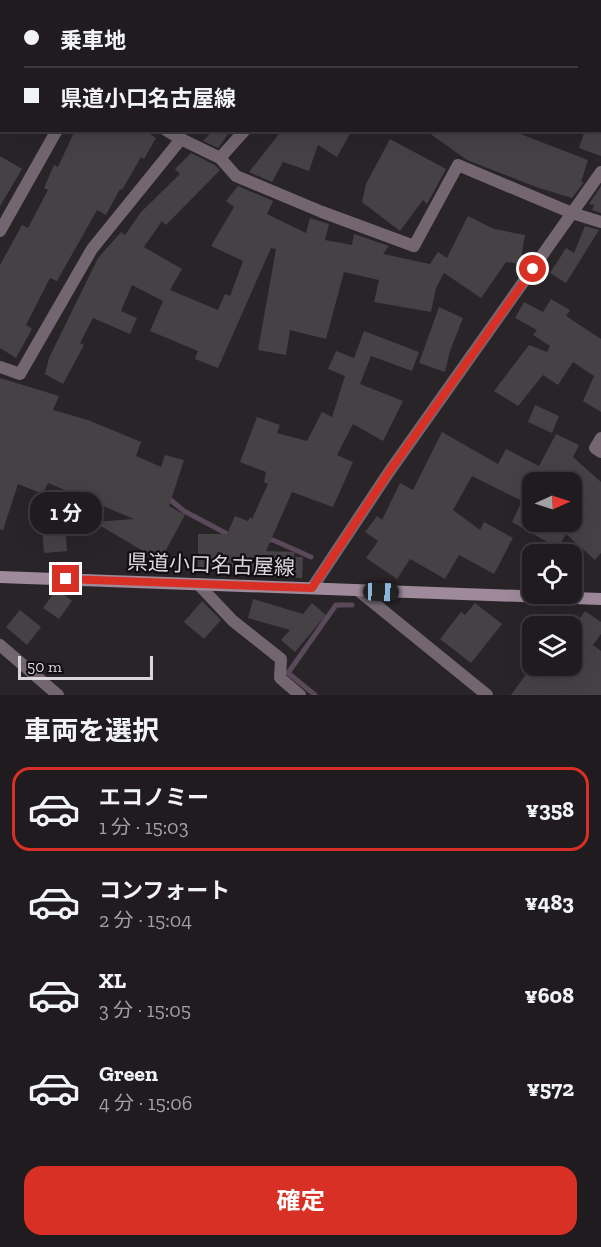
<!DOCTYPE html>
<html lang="ja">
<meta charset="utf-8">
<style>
:root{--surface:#1f1b1e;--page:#2c282b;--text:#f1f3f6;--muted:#a1a1a4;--line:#3c393c;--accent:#d93025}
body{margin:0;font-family:"Zilla Slab","Noto Sans JP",serif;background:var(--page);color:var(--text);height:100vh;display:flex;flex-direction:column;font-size:22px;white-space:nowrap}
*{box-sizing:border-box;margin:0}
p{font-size:20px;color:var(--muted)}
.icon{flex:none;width:33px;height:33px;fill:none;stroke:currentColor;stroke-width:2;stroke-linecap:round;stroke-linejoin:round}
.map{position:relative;height:695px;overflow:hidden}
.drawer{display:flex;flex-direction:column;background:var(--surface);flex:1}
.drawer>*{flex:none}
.hud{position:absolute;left:0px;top:0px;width:602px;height:132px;box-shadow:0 6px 24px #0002,0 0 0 2px var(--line);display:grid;align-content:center;height:132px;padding:0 24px;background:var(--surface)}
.needle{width:39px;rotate:87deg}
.buttons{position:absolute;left:522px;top:472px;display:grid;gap:12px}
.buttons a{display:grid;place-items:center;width:60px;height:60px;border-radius:12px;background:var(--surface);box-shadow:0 6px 24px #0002,0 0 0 2px var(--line);font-size:30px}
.scale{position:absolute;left:18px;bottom:15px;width:135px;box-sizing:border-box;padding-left:6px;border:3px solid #dad7da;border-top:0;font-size:16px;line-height:21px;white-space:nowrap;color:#dad7da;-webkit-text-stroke:4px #100e10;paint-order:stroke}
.end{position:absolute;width:27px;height:27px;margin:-14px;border:8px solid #d93025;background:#fff;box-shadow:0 0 0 3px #fff}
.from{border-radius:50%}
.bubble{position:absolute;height:42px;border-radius:18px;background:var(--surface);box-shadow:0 6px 24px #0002,0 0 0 2px var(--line);font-size:20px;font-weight:700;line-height:42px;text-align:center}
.car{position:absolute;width:18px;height:36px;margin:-18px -9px;border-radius:8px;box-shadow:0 0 4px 2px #0007;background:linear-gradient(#222 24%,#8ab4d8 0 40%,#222 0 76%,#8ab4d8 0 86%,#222 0)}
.hud b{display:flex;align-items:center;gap:21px;height:57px;font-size:22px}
.hud b+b{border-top:2px solid var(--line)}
.hud i{width:15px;height:15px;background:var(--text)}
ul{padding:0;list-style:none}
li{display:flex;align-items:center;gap:18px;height:84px;margin:0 12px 9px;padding:0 12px;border:3px solid transparent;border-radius:18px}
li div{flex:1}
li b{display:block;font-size:22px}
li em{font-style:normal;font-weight:700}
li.current{border-color:var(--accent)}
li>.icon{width:54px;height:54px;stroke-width:1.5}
h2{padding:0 24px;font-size:27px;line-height:72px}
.cta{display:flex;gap:12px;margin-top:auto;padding:12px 24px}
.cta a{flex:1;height:69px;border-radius:18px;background:var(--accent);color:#fff;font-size:24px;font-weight:700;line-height:69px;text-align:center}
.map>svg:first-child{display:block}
</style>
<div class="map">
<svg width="601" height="695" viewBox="0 0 601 695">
<rect width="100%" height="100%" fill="#292428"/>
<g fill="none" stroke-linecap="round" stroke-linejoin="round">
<g stroke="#5a4958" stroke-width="5">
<polyline points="167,497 184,511 233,537"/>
<polyline points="266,540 273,540 311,557"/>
<polyline points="315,695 288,673 336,605 352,605"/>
</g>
</g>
<g fill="#464145" fill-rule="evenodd">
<polygon points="75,130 144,130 156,138 144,159 141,157 122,190 120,189 106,215 97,210 57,281 50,278 26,325 32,329 16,358 0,348 0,265 22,225 28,228 48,190 44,188 54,165 58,167"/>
<polygon points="213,130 231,130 218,148 203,141"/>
<polygon points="282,130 352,130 337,157 318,145 309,171 283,162 272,182 249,172"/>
<polygon points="425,130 510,130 588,160 581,182 584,182 572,198 536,187 467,160"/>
<polygon points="585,130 601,130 601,156 579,148"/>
<polygon points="390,139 446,169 427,204 423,200 400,231 362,202 366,184"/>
<polygon points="191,153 215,165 220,170 166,225 162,221 144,247 182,269 170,290 218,310 225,294 230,296 243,261 211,246 234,207 226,201 238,186 273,201 267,214 306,233 310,218 329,224 325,240 352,245 354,234 389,246 383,254 430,264 438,252 447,258 468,216 494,229 525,235 520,264 506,262 481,298 444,273 436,288 431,312 374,302 379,280 344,272 326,339 290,330 286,355 258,350 276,249 271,248 218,368 195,359 198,351 150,331 163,301 132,285 121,311 137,318 130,334 93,318 80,343 84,345 63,384 45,374 49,358 98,258 121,232 125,235 141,212 180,174 175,169"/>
<polygon points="0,156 22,169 0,206"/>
<polygon points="601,186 601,213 592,210 594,205 589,204"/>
<polygon points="585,226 599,230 566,283 550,273 566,248 574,253"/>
<polygon points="551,299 570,310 566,316 601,339 601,412 583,401 594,376 573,362 558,385 543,375 518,406 494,391 529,345 547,352 550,346 533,335 537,330 515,318 524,302 543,312"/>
<polygon points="439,307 463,318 450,351 445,372 419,363"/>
<polygon points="364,331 419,352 412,371 371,356 360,384 403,401 383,441 353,424 337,455 353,462 333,507 292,492 266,551 295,552 294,557 303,557 302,578 259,576 260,572 241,573 241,567 198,568 198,534 227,534 235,516 248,521 250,517 252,519 268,484 264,482 266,472 240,462 257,417 280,425 277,433 307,441 322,412 332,417 345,376 328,369 336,351 354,358"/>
<polygon points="0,378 59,396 53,410 88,420 141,442 136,456 161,467 165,455 184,460 169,506 185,515 160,561 94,522 134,519 48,483 43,494 18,484 3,530 0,529"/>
<polygon points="535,405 559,416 552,433 528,422"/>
<path d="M442 432 498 464 506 449 539 466 556 434 579 445 573 457 601 482V553L595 560 566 534 558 548 512 522 522 501 472 476 453 510 480 530 484 522 513 538 494 574 459 555 445 579 410 559 397 579 366 558 378 541 365 532 377 516 382 520 400 483 413 490ZM532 483H572V522H532Z"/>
<polygon points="65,524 67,551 44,553 42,526"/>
<polygon points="57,589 72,601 59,619 43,608"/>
<polygon points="253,599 303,614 312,603 326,615 295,652 281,640 290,630 248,618"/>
<polygon points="202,601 221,620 204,639 184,622"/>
<polygon points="475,603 502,624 471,663 440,639 461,612 465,615"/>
<polygon points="20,610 41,627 27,645 6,627"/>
<polygon points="585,611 601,622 601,634 593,645 601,651 601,695 511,695 532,666 572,666 572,629"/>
</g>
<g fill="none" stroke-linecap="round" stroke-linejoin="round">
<g stroke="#736671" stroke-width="12">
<polyline points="0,0 3,2"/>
<polyline points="380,0 382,2"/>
<polyline points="20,2 21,0"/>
<polyline points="130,2 131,0"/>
<polyline points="240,2 241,0"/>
<polyline points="349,2 350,0"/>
<polyline points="403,2 404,0"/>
<polyline points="510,2 511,0"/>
<polyline points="600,33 601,31"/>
<polyline points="0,39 2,37"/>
<polyline points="600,106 601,106"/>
<polyline points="166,130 181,139"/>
<polyline points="220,158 245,130"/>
<polyline points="0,231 57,130"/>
<polyline points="0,367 20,374 92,249 181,139 220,158 236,176 322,212 414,246 458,165 572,213 601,222"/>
<polyline points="601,438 595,448 601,452"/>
<polyline points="198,584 233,621 281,659 280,678 300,695"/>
<polyline points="312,588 389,472 601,172"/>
<polyline points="359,591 487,695"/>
<polyline points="0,645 58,695"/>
</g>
<polyline stroke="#9e8a9b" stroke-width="12" points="0,577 601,599"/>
</g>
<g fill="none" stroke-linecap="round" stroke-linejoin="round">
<polyline stroke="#d93025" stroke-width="8" points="66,579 312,588 389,472 533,269"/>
</g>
<g text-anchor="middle" stroke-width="4.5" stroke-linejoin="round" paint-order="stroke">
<g font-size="21" fill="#dad7da" stroke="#100e10">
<text transform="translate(211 565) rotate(2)" y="7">県道小口名古屋線</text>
</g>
</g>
</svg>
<div class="buttons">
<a><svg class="needle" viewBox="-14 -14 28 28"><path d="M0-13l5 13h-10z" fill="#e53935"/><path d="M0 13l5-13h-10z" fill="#a1a1a4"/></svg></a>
<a><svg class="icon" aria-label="locate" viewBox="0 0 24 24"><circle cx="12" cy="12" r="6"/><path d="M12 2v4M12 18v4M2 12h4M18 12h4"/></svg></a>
<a><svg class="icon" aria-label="layers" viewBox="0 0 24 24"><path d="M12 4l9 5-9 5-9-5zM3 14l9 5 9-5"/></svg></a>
</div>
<div class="scale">50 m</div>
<i class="end from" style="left:533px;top:269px"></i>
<i class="end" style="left:66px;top:579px"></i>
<div class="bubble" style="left:30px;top:492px;width:72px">1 分</div>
<i class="car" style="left:381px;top:592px;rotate:92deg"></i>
<div class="hud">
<b><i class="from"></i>乗車地</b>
<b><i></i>県道小口名古屋線</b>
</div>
</div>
<section class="drawer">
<h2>車両を選択</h2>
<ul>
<li class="current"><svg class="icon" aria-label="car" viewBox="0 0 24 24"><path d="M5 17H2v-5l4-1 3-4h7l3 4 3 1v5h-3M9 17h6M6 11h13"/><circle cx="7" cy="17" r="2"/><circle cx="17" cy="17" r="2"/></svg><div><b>エコノミー</b><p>1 分 · 15:03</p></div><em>¥358</em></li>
<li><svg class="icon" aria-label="car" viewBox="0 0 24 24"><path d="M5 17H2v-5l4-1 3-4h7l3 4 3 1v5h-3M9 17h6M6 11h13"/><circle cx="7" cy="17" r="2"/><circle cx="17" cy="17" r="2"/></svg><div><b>コンフォート</b><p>2 分 · 15:04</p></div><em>¥483</em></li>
<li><svg class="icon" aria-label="car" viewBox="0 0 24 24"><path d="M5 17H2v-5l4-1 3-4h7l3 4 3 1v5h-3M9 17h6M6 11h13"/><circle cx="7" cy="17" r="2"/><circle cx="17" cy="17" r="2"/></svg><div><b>XL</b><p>3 分 · 15:05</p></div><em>¥608</em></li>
<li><svg class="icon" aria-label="car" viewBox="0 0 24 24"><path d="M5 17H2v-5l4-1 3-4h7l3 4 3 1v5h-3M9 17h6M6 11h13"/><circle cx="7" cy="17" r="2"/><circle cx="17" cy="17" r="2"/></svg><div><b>Green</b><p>4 分 · 15:06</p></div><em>¥572</em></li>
</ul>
<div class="cta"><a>確定</a></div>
</section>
